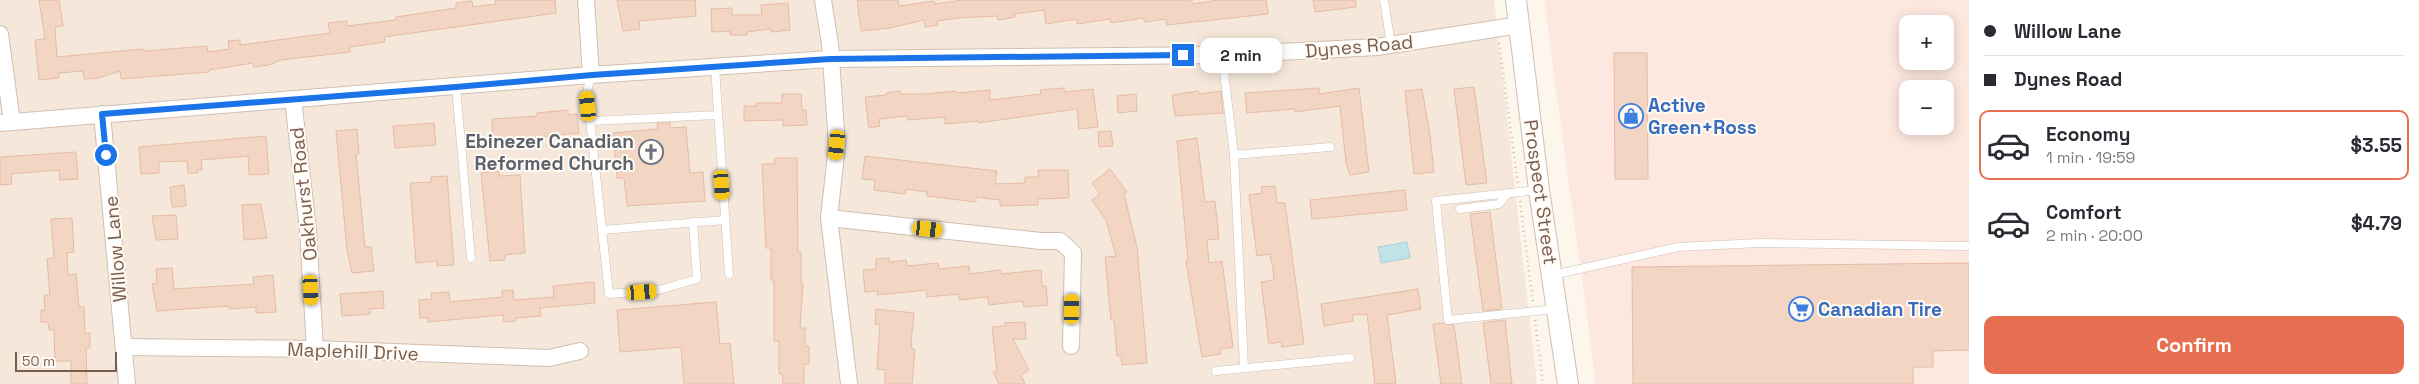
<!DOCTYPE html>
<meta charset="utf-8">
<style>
:root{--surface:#fff;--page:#f2f2f3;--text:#2b2b33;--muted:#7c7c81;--line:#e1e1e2;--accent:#e76f51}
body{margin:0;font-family:"Space Grotesk",sans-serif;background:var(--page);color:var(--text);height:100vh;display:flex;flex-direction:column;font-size:19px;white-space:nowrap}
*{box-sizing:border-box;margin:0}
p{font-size:16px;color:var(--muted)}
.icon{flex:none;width:28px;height:28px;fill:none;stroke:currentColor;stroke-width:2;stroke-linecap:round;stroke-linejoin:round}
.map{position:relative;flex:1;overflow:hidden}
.drawer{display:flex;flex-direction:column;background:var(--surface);width:450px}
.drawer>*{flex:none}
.guide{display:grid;align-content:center;height:110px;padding:0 15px;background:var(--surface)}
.buttons{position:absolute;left:1899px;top:15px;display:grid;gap:10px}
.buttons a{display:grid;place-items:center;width:55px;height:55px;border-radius:10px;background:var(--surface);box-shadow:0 2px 12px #0003;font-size:25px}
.scale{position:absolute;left:15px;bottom:12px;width:102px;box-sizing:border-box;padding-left:5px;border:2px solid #7a5c4d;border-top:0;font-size:14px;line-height:18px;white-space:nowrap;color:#7a5c4d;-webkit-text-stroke:4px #fffaf3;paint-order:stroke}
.end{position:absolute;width:22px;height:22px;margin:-11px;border:6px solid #1a73e8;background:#fff;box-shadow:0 0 0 2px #fff}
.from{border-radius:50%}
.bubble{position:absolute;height:35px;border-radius:10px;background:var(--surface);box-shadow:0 2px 12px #0003;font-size:16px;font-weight:600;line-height:35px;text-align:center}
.car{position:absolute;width:15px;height:30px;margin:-15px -8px;border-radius:6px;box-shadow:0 0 4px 1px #0007;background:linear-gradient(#f5c518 24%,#345 0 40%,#f5c518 0 76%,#345 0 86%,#f5c518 0)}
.guide b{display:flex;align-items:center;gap:18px;height:48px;font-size:19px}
.guide b+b{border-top:1px solid var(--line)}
.guide i{width:12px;height:12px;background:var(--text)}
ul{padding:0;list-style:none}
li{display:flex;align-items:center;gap:15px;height:70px;margin:0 10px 8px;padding:0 5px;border:2px solid transparent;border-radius:10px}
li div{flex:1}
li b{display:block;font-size:19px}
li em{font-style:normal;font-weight:600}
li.selected{border-color:var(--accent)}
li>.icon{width:45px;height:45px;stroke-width:1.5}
.action{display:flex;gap:10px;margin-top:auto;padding:10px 15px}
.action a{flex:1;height:58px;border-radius:10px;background:var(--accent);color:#fff;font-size:20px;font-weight:600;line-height:58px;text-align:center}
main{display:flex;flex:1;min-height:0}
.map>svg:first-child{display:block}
</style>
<main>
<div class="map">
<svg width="1969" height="384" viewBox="0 0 1969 384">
<rect width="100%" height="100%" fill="#fdf6ec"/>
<polygon fill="#f5e8da" points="0,0 1494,0 1537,384 0,384"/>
<path fill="#fde8e0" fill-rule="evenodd" d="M1544 0H1969V384H1596ZM1908 24H1945V61H1908ZM1908 89H1945V126H1908Z"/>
<polygon fill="#bfe3e8" stroke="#a5d3da" points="1407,242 1410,258 1381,263 1378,247"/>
<g fill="#f3d5c3" stroke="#e6bba3">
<polygon points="39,0 59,0 63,26 55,27 57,57 142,49 145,51 207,46 208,52 229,49 228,41 240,40 240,45 330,33 328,23 347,21 347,26 396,20 396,17 456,8 456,3 472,1 473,7 496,4 495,0 555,0 556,13 384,37 385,42 350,47 350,52 281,60 269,65 254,67 253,63 209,70 209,72 121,79 120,71 98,78 84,79 83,71 59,73 59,78 39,80 35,40 45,39"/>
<polygon points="617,0 695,0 696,16 639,21 640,29 623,31"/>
<polygon points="857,0 898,0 899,6 934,1 935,4 963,0 1192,0 1192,4 1219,0 1266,0 1268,14 1167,25 1166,19 1144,22 1144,18 1111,23 1110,19 1077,24 1077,19 1046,24 1044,10 1014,14 1015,17 998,20 997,16 958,18 937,21 938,25 925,27 924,20 890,28 861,31"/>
<polygon points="1313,0 1356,0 1356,7 1315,12"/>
<polygon points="788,3 790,30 771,32 771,29 747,32 747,35 730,35 730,31 712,32 711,9 732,8 732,15 762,15 761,5"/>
<polygon points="1614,53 1647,53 1648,179 1615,179"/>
<polygon points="1474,87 1487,183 1466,185 1454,89"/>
<polygon points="1064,88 1064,92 1093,89 1098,127 1079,129 1077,109 978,123 978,121 945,124 945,117 908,120 907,116 879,119 880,126 869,128 865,97 886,95 886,93 900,91 901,94 923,94 956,91 957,93 990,90 990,100 1041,94 1040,90"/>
<polygon points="1319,88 1319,94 1359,88 1369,172 1350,175 1346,163 1340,106 1295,112 1295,109 1247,113 1245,93"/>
<polygon points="1422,89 1430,135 1434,172 1414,174 1405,91"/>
<polygon points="1198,91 1199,94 1221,91 1223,113 1175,116 1172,95"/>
<polygon points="782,94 801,94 802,110 806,110 807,125 783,126 783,120 744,121 744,106 756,106 756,103 782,103"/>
<polygon points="1136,94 1137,111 1118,113 1117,96"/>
<polygon points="568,110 568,115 577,114 579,133 493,142 492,119 537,116 537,113"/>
<polygon points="434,123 436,145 395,148 393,126"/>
<polygon points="657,123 670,123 670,128 686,127 690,173 703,172 705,201 627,206 624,178 617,178 613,133 658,129"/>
<polygon points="357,129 359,154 356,154 365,247 371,247 374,271 352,273 347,250 336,131"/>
<polygon points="1111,131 1113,146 1099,147 1098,132"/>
<polygon points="266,136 269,174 249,175 248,156 201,160 202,170 198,170 198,173 188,173 187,161 159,162 159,173 141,174 139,147"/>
<polygon points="1197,138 1205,202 1215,201 1219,239 1207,240 1209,263 1222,261 1233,347 1220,349 1221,354 1202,357 1186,261 1188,261 1177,141"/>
<polygon points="76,152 78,179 60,180 59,170 11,174 12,184 0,185 0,157"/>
<polygon points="865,156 997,171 995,184 1025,183 1025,177 1039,177 1038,170 1068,170 1069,198 1038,199 1038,205 1000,206 1000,200 976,197 976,202 927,196 927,192 906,189 905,194 874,190 875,180 862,179"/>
<polygon points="775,158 797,158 798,252 801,252 801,284 803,284 800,328 805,328 805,346 809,346 809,364 804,364 804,384 783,384 782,374 779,374 779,341 774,341 774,280 771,280 771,248 766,248 762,164 775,164"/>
<polygon points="1110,169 1127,192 1124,194 1137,247 1147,363 1122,365 1121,356 1117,356 1114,320 1111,320 1105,257 1116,256 1106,220 1092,200 1100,194 1092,183"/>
<polygon points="499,171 499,176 520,175 525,253 505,255 505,260 490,261 481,173"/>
<polygon points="447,176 454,265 437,266 437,261 416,263 410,183 431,182 431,177"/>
<polygon points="184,185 186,206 172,207 170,187"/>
<polygon points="1275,186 1277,203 1285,203 1304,344 1282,347 1281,342 1269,344 1261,282 1273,280 1274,275 1270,254 1257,256 1249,195 1262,193 1261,187"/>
<polygon points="1405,190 1407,210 1312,219 1310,200"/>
<polygon points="261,204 267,238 244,240 242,205"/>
<polygon points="1490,212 1502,309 1483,311 1470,214"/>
<polygon points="176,215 178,239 156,240 152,216"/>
<polygon points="72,218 74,252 67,253 68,275 76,274 79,307 84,307 85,333 90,333 90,348 86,348 87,384 71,384 71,361 55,361 54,330 49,330 48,322 41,322 41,310 45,310 44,295 50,295 47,259 54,258 51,219"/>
<polygon points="889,258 889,262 906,260 907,266 938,263 939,269 969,266 970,274 1000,270 1001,274 1041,270 1042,286 1046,286 1048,305 1024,307 1023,301 989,305 988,297 959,300 959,294 927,297 926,290 877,295 878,291 865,292 863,270 876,269 876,259"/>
<polygon points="1969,263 1969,350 1933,351 1933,367 1913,367 1913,384 1633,384 1632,267"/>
<polygon points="172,268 174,289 254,284 253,277 273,275 276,312 256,313 256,307 230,309 229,306 157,311 152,284 157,283 156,269"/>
<polygon points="594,282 595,303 540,308 541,316 516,318 516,321 504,322 503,315 428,322 428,318 420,318 419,300 432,299 431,293 449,292 450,302 502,297 502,291 513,290 514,300 554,297 553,286"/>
<polygon points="1418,289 1421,309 1387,315 1396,383 1375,384 1367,314 1353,315 1353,321 1324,326 1321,304"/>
<polygon points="383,291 384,308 370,309 370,314 342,316 340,294"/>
<polygon points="716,302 720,344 730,343 734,384 684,384 681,347 620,352 617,310"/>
<polygon points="876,309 914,313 911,343 912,349 915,350 912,384 885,384 885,370 877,369 880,325 875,324"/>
<polygon points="1505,320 1512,384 1491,384 1483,323"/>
<polygon points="1025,322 1026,339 1013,339 1029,370 1021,375 1025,384 999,384 993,372 997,371 992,327 1005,326 1005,323"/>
<polygon points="1443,323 1454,325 1462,384 1441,384 1433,324"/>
</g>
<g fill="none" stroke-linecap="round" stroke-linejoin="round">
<defs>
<g id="service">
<polyline points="1384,0 1391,45"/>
<polyline points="1222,55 1234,155 1244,367"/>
<polyline points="715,67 729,274"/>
<polyline points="591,75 587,92 602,230 725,220"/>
<polyline points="456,87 471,258"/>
<polyline points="590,121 718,115"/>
<polyline points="1234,155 1330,147"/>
<polyline points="1539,190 1436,201 1448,320 1555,309"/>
<polyline points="1460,209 1499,204 1508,193"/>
<polyline points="602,230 609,294 659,290 697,279 693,222"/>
<polyline points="1553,275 1678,247 1759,243 1969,246"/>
<polyline points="1216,371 1350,358"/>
</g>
<g id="minor">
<polyline points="586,0 591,75"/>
<polyline points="823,0 830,44 837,145 829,218 849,384"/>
<polyline points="0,34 12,122"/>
<polyline points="293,99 308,230 315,349"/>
<polyline points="102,114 127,384"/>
<polyline points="0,123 591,75 830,59 1222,55 1377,47 1520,25"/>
<polyline points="829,218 1041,241 1060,241 1073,253 1071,346"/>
<polyline points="124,347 315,349 549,358 580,351"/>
</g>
<polyline id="tertiary" points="1516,0 1539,190 1568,384"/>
</defs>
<use href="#service" stroke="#d1beb0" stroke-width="9"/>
<use href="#minor" stroke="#d1beb0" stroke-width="18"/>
<use href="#tertiary" stroke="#d1beb0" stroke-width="22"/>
<g stroke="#d9b8a5" stroke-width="2.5" stroke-dasharray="1 4" stroke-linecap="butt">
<polyline points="1499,43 1518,184"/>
<polyline points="1520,201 1533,303"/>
<polyline points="1535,320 1543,384"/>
</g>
<use href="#service" stroke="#fff" stroke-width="8"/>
<use href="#minor" stroke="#fff" stroke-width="16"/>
<use href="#tertiary" stroke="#fff" stroke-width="20"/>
</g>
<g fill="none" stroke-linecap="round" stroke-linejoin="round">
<polyline stroke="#1a73e8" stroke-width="6" points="106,155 102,114 456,87 592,75 830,59 1183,55"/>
</g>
<defs>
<symbol id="shop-ring" viewBox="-11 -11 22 22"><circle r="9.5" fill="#fffaf3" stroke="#3f7fe0" stroke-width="1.5"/><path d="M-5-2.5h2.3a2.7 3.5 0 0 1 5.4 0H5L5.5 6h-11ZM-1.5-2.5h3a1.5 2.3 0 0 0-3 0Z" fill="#3f7fe0"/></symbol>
<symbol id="church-ring" viewBox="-11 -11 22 22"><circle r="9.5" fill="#fffaf3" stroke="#6b7280" stroke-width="1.5"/><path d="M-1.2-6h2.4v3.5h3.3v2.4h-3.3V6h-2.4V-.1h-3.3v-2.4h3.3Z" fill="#6b7280"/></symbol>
<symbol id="supermarket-ring" viewBox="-11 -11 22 22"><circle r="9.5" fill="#fffaf3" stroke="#3f7fe0" stroke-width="1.5"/><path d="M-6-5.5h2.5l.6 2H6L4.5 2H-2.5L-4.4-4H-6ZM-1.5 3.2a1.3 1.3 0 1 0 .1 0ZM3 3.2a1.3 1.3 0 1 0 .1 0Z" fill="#3f7fe0"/></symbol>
</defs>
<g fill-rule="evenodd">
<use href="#shop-ring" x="1617" y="102" width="28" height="28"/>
<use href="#church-ring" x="637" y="138" width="28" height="28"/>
<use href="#supermarket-ring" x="1787" y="295" width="28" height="28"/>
</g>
<g text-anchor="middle" stroke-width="4" stroke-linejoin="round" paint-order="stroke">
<g font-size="19" fill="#7a5c4d" stroke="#fffaf3">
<text transform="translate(1359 46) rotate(-5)" y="7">Dynes Road</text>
<text transform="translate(1541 192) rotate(82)" y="7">Prospect Street</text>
<text transform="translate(303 194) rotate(-96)" y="7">Oakhurst Road</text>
<text transform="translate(115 249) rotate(-95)" y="7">Willow Lane</text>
<text transform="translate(353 351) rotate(2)" y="7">Maplehill Drive</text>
</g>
<g font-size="19" font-weight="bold" fill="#366cbe" stroke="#fffaf3" text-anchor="start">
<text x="1648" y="112">Active<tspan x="1648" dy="22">Green+Ross</tspan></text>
<text x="1818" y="316">Canadian Tire</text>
</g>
<g font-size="19" font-weight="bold" fill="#5b616d" stroke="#fffaf3" text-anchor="end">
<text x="634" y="148">Ebinezer Canadian<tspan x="634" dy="22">Reformed Church</tspan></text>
</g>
</g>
</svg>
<div class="buttons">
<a>+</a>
<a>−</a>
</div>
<div class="scale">50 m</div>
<i class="end from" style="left:106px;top:155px"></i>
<i class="end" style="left:1183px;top:55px"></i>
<div class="bubble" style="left:1200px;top:38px;width:82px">2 min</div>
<i class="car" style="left:588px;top:106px;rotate:354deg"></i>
<i class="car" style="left:837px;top:145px;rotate:186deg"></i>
<i class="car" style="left:722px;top:185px;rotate:176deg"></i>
<i class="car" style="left:928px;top:229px;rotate:96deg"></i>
<i class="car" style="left:311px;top:290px;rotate:177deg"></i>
<i class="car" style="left:642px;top:292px;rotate:86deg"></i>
<i class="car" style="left:1072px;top:309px;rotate:1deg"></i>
</div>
<section class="drawer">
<div class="guide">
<b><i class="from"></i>Willow Lane</b>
<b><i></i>Dynes Road</b>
</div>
<ul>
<li class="selected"><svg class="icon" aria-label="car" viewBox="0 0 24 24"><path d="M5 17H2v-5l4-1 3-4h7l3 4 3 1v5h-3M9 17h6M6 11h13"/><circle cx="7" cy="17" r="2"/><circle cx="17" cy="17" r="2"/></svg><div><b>Economy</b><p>1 min · 19:59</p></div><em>$3.55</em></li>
<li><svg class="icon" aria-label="car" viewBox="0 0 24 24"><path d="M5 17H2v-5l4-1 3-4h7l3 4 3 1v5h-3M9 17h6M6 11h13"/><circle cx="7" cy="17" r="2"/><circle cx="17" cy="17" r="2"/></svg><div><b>Comfort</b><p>2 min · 20:00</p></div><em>$4.79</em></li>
</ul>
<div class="action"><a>Confirm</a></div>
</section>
</main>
